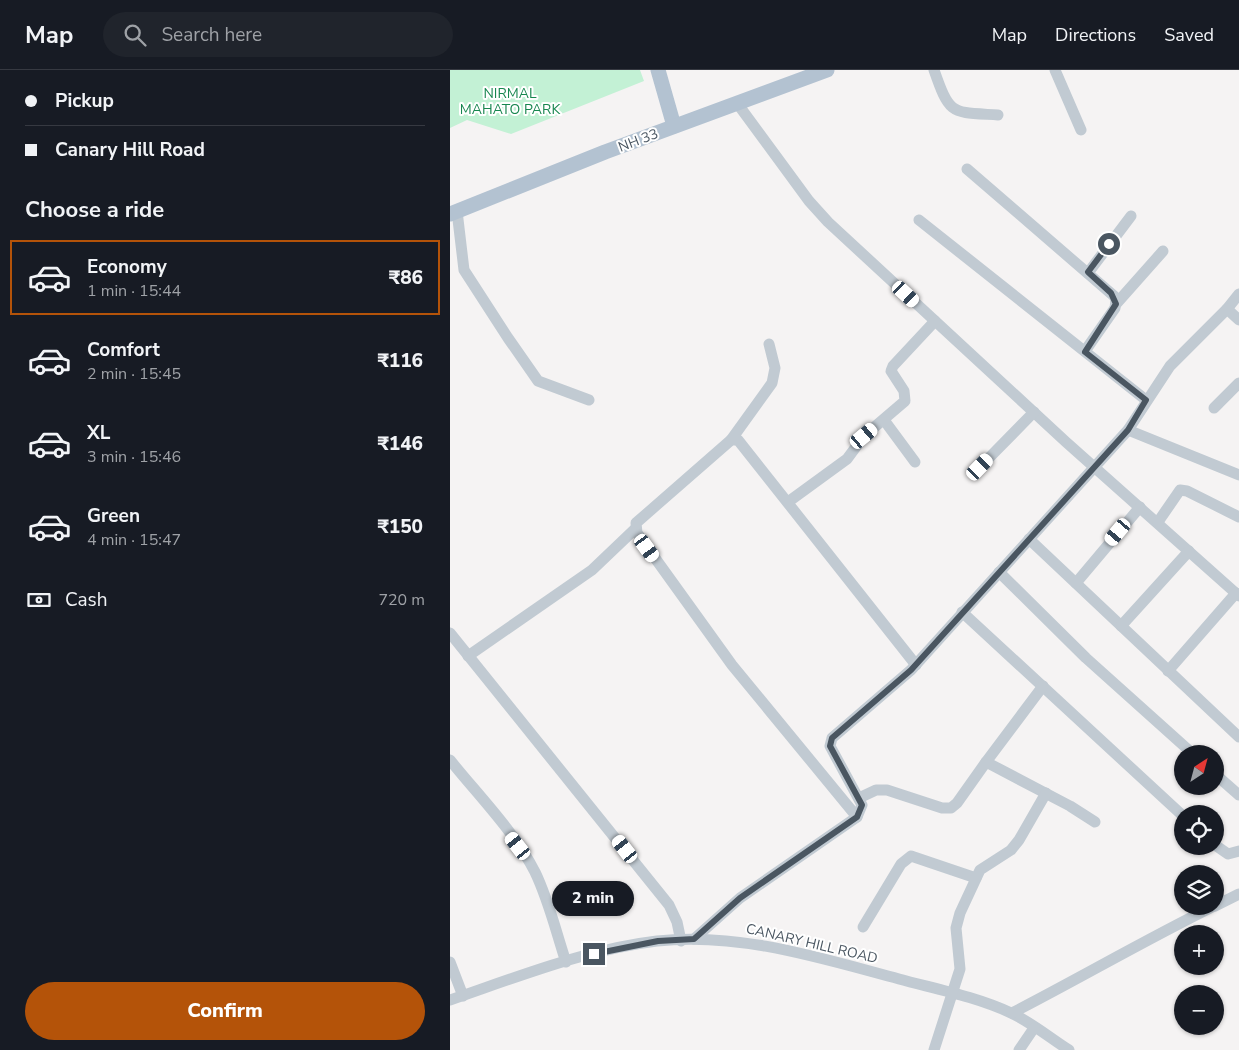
<!DOCTYPE html>
<meta charset="utf-8">
<style>
:root{--surface:#171b24;--page:#20242c;--text:#f1f3f6;--muted:#9ea1a6;--line:#363941;--accent:#b45309}
body{margin:0;font-family:"Nunito Sans",sans-serif;background:var(--page);color:var(--text);height:100vh;display:flex;flex-direction:column;font-size:19px;white-space:nowrap}
*{box-sizing:border-box;margin:0}
p{font-size:16px;color:var(--muted)}
.icon{flex:none;width:28px;height:28px;fill:none;stroke:currentColor;stroke-width:2;stroke-linecap:round;stroke-linejoin:round}
.map{position:relative;flex:1;overflow:hidden}
.details{display:flex;flex-direction:column;background:var(--surface);width:450px}
.details>*{flex:none}
.hud{display:grid;align-content:center;height:110px;padding:0 25px;background:var(--surface)}
.needle{width:32px;rotate:36deg}
.fabs{position:absolute;left:724px;top:675px;display:grid;gap:10px}
.fabs a{display:grid;place-items:center;width:50px;height:50px;border-radius:50%;background:var(--surface);box-shadow:0 1px 4px #0004;font-size:25px}
.end{position:absolute;width:22px;height:22px;margin:-11px;border:6px solid #4a5661;background:#fff;box-shadow:0 0 0 2px #fff}
.from{border-radius:50%}
.bubble{position:absolute;height:35px;border-radius:18px;background:var(--surface);box-shadow:0 1px 4px #0004;font-size:16px;font-weight:800;line-height:35px;text-align:center}
.car{position:absolute;width:15px;height:30px;margin:-15px -8px;border-radius:6px;box-shadow:0 0 4px 1px #0007;background:linear-gradient(#fff 24%,#345 0 40%,#fff 0 76%,#345 0 86%,#fff 0)}
.hud b{display:flex;align-items:center;gap:18px;height:48px;font-size:19px}
.hud b+b{border-top:1px solid var(--line)}
.hud i{width:12px;height:12px;background:var(--text)}
ul{padding:0;list-style:none}
li{display:flex;align-items:center;gap:15px;height:75px;margin:0 10px 8px;padding:0 15px;border:2px solid transparent;border-radius:0px}
li div{flex:1}
li b{display:block;font-size:19px}
li em{font-style:normal;font-weight:800}
li.active{border-color:var(--accent)}
li>.icon{width:45px;height:45px;stroke-width:1.5}
h2{padding:0 25px;font-size:22px;line-height:60px}
.pay{display:flex;align-items:center;gap:12px;height:55px;padding:0 25px;font-size:19px}
.pay p{margin-inline-start:auto}
.button{display:flex;gap:10px;margin-top:auto;padding:10px 25px}
.button a{flex:1;height:58px;border-radius:30px;background:var(--accent);color:#fff;font-size:20px;font-weight:800;line-height:58px;text-align:center}
header{display:flex;align-items:center;gap:30px;box-sizing:border-box;height:70px;padding:0 25px;background:var(--surface);border-bottom:1px solid var(--line)}
header strong{font-size:24px}
nav{display:flex;gap:28px;margin-inline-start:auto;font-size:18px}
.search{width:350px;height:45px;background:var(--page);display:flex;align-items:center;gap:12px;box-sizing:border-box;padding:0 18px;border-radius:28px;color:var(--muted);font-size:19px}
main{display:flex;flex:1;min-height:0}
.map>svg:first-child{display:block}
</style>
<header>
<strong>Map</strong>
<div class="search"><svg class="icon" aria-label="search" viewBox="0 0 24 24"><circle cx="10" cy="10" r="6"/><path d="M15 15l6 6"/></svg>Search here</div>
<nav><a>Map</a><a>Directions</a><a>Saved</a></nav>
</header>
<main>
<section class="details">
<div class="hud">
<b><i class="from"></i>Pickup</b>
<b><i></i>Canary Hill Road</b>
</div>
<h2>Choose a ride</h2>
<ul>
<li class="active"><svg class="icon" aria-label="car" viewBox="0 0 24 24"><path d="M5 17H2v-5l4-1 3-4h7l3 4 3 1v5h-3M9 17h6M6 11h13"/><circle cx="7" cy="17" r="2"/><circle cx="17" cy="17" r="2"/></svg><div><b>Economy</b><p>1 min · 15:44</p></div><em>₹86</em></li>
<li><svg class="icon" aria-label="car" viewBox="0 0 24 24"><path d="M5 17H2v-5l4-1 3-4h7l3 4 3 1v5h-3M9 17h6M6 11h13"/><circle cx="7" cy="17" r="2"/><circle cx="17" cy="17" r="2"/></svg><div><b>Comfort</b><p>2 min · 15:45</p></div><em>₹116</em></li>
<li><svg class="icon" aria-label="car" viewBox="0 0 24 24"><path d="M5 17H2v-5l4-1 3-4h7l3 4 3 1v5h-3M9 17h6M6 11h13"/><circle cx="7" cy="17" r="2"/><circle cx="17" cy="17" r="2"/></svg><div><b>XL</b><p>3 min · 15:46</p></div><em>₹146</em></li>
<li><svg class="icon" aria-label="car" viewBox="0 0 24 24"><path d="M5 17H2v-5l4-1 3-4h7l3 4 3 1v5h-3M9 17h6M6 11h13"/><circle cx="7" cy="17" r="2"/><circle cx="17" cy="17" r="2"/></svg><div><b>Green</b><p>4 min · 15:47</p></div><em>₹150</em></li>
</ul>
<div class="pay"><svg class="icon" aria-label="cash" viewBox="0 0 24 24"><path d="M3 7h18v10H3z"/><circle cx="12" cy="12" r="2"/></svg>Cash<p>720 m</p></div>
<div class="button"><a>Confirm</a></div>
</section>
<div class="map">
<svg width="789" height="980" viewBox="0 0 789 980">
<rect width="100%" height="100%" fill="#f5f3f3"/>
<polygon fill="#c3f1d5" points="0,0 190,0 194,11 61,64 17,50 0,58"/>
<g fill="none" stroke-linecap="round" stroke-linejoin="round">
<g stroke="#c1cad2" stroke-width="11">
<path d="M484 0C500 46 501 42 548 45"/>
<polyline points="605,0 631,60"/>
<polyline points="287,33 359,131 378,152 616,372 789,526"/>
<polyline points="517,99 664,226 666,230 665,238 635,281"/>
<polyline points="7,141 14,200 58,268 88,311 139,330"/>
<polyline points="469,150 696,330"/>
<polyline points="638,203 681,146"/>
<polyline points="666,234 713,181"/>
<polyline points="777,239 789,224"/>
<polyline points="764,338 789,313"/>
<polyline points="434,350 465,392"/>
<polyline points="678,360 789,405"/>
<polyline points="281,370 322,313 325,298 319,274"/>
<polyline points="530,397 584,342"/>
<polyline points="338,432 397,389 414,366 455,331 454,321 441,301 443,296 485,251"/>
<polyline points="708,452 730,420 737,421 789,447"/>
<polyline points="579,469 789,667"/>
<polyline points="549,502 636,588 743,684"/>
<polyline points="626,513 690,437"/>
<polyline points="512,542 732,745"/>
<polyline points="671,556 739,481"/>
<polyline points="0,563 219,835 227,852 231,871"/>
<polyline points="18,586 142,500 185,459"/>
<polyline points="718,601 786,523"/>
<path d="M0 690C28 725 64 761 85 802 99 831 106 862 116 892"/>
<polyline points="536,692 593,616"/>
<polyline points="765,704 789,725"/>
<polyline points="409,728 426,720 437,720 492,738 501,738 507,733 536,692 620,736 645,752"/>
<polyline points="407,747 282,595 187,463 186,453 281,370 288,370 466,595"/>
<polyline points="765,775 778,784 789,781"/>
<polyline points="765,836 789,824"/>
<polyline points="413,857 451,794 461,786 526,808"/>
<polyline points="244,869 290,828 407,747 412,735 380,676 382,668 461,600 678,360 720,296 777,239 789,250"/>
<polyline points="0,892 13,926"/>
<path d="M0 930C67 907 137 879 207 871 289 862 370 888 449 909 486 919 527 927 561 943 581 952 600 968 619 980"/>
<path d="M562 943C630 908 695 870 764 836"/>
<polyline points="484,980 510,899 506,858 510,843 530,800 561,780 569,770 596,723"/>
<polyline points="569,980 584,958"/>
</g>
<g stroke="#b3c2d1" stroke-width="15">
<polyline points="208,0 224,56"/>
<polyline points="0,144 155,82 377,0"/>
</g>
</g>
<g fill="none" stroke-linecap="round" stroke-linejoin="round">
<polyline stroke="#4a5661" stroke-width="6" points="144,884 208,871 244,869 290,828 407,747 412,735 380,676 382,668 461,600 678,360 696,330 635,282 666,234 661,223 638,202 659,174"/>
</g>
<g text-anchor="middle" stroke-width="4" stroke-linejoin="round" paint-order="stroke">
<g font-size="14" fill="#17864f" stroke="#fff">
<text x="60" y="28">NIRMAL<tspan x="60" dy="16">MAHATO PARK</tspan></text>
</g>
<g font-size="14" fill="#4a5661" stroke="#fff">
<text transform="translate(188 70) rotate(-21)" y="5">NH 33</text>
<text transform="translate(362 873) rotate(13)" y="5">CANARY HILL ROAD</text>
</g>
</g>
</svg>
<div class="fabs">
<a><svg class="needle" viewBox="-14 -14 28 28"><path d="M0-13l5 13h-10z" fill="#e53935"/><path d="M0 13l5-13h-10z" fill="#9ea1a6"/></svg></a>
<a><svg class="icon" aria-label="locate" viewBox="0 0 24 24"><circle cx="12" cy="12" r="6"/><path d="M12 2v4M12 18v4M2 12h4M18 12h4"/></svg></a>
<a><svg class="icon" aria-label="layers" viewBox="0 0 24 24"><path d="M12 4l9 5-9 5-9-5zM3 14l9 5 9-5"/></svg></a>
<a>+</a>
<a>−</a>
</div>
<i class="end from" style="left:659px;top:174px"></i>
<i class="end" style="left:144px;top:884px"></i>
<div class="bubble" style="left:102px;top:811px;width:82px">2 min</div>
<i class="car" style="left:456px;top:224px;rotate:133deg"></i>
<i class="car" style="left:414px;top:366px;rotate:50deg"></i>
<i class="car" style="left:530px;top:397px;rotate:44deg"></i>
<i class="car" style="left:668px;top:462px;rotate:220deg"></i>
<i class="car" style="left:197px;top:478px;rotate:144deg"></i>
<i class="car" style="left:68px;top:776px;rotate:322deg"></i>
<i class="car" style="left:175px;top:779px;rotate:322deg"></i>
</div>
</main>
